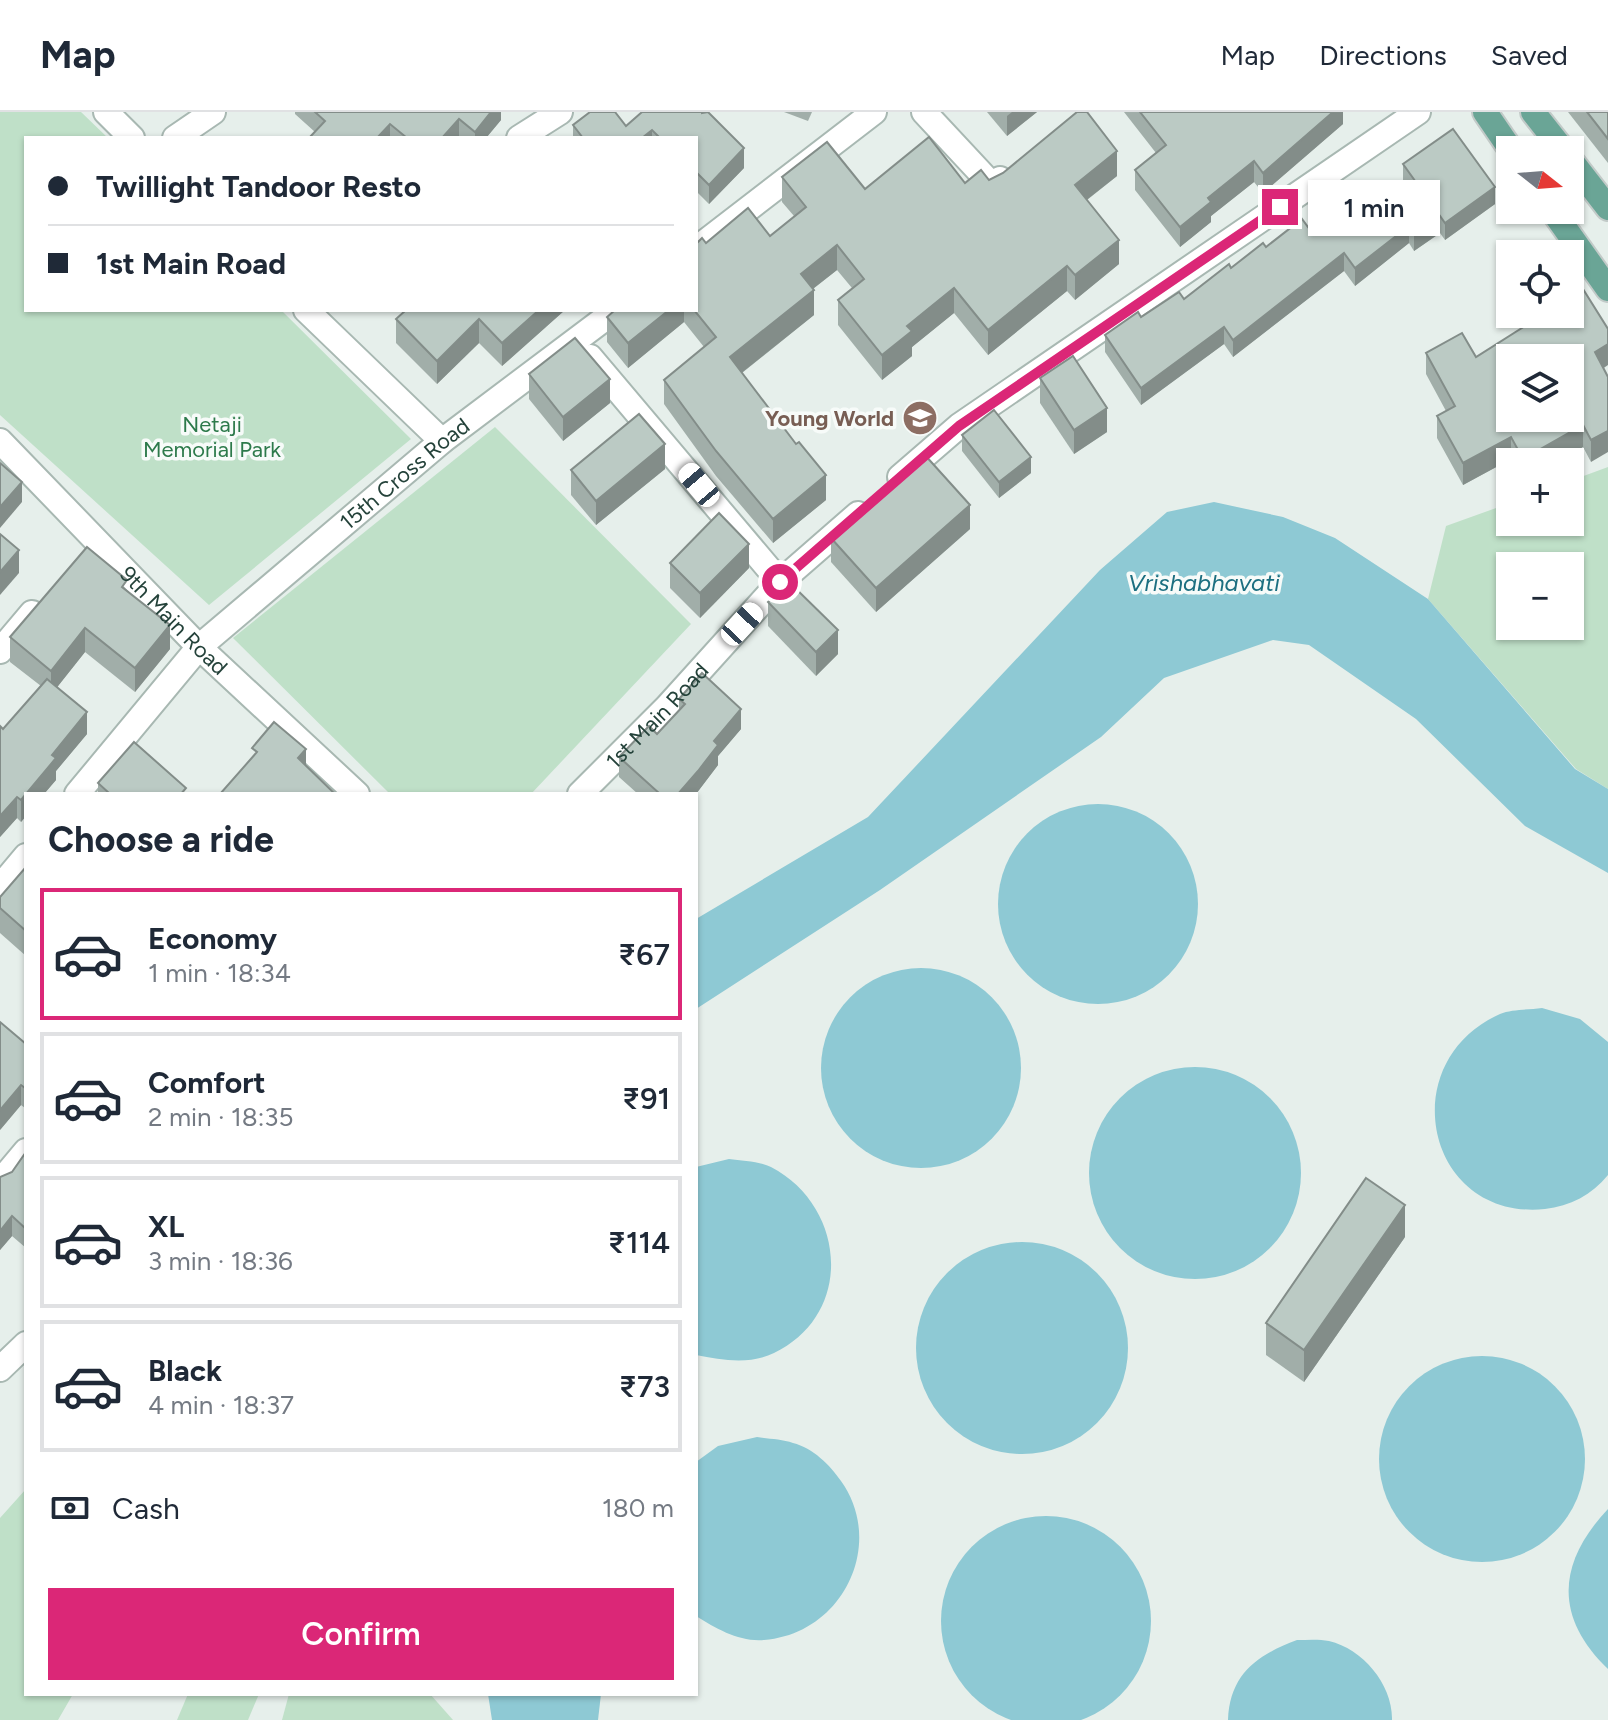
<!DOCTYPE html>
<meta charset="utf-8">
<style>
:root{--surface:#fff;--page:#f6f6f7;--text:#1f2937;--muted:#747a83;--line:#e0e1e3;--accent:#db2777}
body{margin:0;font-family:Figtree,sans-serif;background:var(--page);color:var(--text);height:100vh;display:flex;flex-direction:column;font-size:30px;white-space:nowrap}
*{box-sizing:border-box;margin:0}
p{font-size:26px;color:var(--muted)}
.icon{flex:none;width:44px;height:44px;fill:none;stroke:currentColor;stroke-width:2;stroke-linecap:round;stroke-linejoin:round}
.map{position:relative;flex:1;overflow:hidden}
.details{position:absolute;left:24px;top:680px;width:674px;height:904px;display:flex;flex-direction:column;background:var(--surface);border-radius:0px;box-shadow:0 2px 6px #0004}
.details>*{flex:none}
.guide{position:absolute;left:24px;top:24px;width:674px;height:176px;border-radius:0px;box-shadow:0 2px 6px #0004;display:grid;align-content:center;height:176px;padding:0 24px;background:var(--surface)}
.needle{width:52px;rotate:107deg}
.buttons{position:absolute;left:1496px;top:24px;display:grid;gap:16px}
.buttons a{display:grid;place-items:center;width:88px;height:88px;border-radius:0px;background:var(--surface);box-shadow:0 2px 6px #0004;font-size:40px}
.end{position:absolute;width:36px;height:36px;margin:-18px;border:10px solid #db2777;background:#fff;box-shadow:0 0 0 4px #fff}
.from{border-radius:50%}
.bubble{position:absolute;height:56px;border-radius:0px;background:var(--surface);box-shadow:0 2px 6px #0004;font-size:26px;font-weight:600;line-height:56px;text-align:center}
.car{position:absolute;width:24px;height:48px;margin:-24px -12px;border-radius:10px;box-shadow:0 0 6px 2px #0007;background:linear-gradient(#fff 24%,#345 0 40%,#fff 0 76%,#345 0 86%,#fff 0)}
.guide b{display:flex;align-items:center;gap:28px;height:76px;font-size:30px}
.guide b+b{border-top:2px solid var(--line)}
.guide i{width:20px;height:20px;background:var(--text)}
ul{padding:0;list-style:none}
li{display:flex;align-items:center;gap:24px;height:132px;margin:0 16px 12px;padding:0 8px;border:4px solid var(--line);border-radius:0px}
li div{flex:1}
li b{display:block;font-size:30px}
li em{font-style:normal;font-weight:600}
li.selected{border-color:var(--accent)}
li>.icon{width:72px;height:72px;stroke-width:1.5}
h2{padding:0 24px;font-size:36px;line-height:96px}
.pay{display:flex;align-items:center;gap:20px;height:88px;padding:0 24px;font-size:30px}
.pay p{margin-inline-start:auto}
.cta{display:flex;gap:16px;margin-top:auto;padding:16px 24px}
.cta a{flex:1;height:92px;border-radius:0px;background:var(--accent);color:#fff;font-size:32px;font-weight:600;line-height:92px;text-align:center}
header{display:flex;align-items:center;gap:48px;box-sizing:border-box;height:112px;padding:0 40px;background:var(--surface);border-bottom:2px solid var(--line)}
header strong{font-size:38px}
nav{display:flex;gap:44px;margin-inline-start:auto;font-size:28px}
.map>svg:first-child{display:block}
</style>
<header>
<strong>Map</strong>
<nav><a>Map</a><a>Directions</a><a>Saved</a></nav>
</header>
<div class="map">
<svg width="1608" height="1608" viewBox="0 0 1608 1608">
<rect width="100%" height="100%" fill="#e6efeb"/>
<g fill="#bfe0c8" fill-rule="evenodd">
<polygon points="0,0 81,0 108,26 26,26 26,198 281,198 411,327 209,493 0,303"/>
<polygon points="495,315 691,512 531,682 390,682 233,526"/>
<path d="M1608 355V677L1576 657 1428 487 1446 414 1510 391V410H1570V369ZM1510 454H1570V514H1510Z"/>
<polygon points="26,1377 26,1582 73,1582 58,1608 0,1608 0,1406"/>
<polygon points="188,1582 259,1582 248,1608 177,1608"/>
<polygon points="289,1582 430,1582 453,1608 282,1608"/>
</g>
<g fill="#8ec9d4">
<polygon points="1214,390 1283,405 1335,426 1428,487 1575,657 1608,677 1608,761 1525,714 1416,607 1309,533 1273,528 1164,566 1101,625 880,778 696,897 696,807 868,705 1100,458 1167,400"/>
<circle cx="1098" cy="792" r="100"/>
<circle cx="921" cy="956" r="100"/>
<path d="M1542 896 1580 907 1608 930V1063C1592 1083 1570 1094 1545 1097 1426 1109 1392 950 1500 902 1512 897 1529 898 1542 896Z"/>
<circle cx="1195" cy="1061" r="106"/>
<path d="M729 1047C742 1049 759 1049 771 1055 846 1094 855 1202 774 1241 749 1253 722 1248 696 1243V1055Z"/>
<circle cx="1022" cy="1236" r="106"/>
<circle cx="1482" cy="1347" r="103"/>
<path d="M757 1325C769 1327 782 1327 793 1331 813 1336 830 1353 841 1369 886 1432 843 1522 764 1528 739 1530 717 1517 696 1504V1350L718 1334Z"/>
<path d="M1608 1397V1557C1554 1505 1557 1451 1608 1397Z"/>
<circle cx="1046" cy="1509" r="105"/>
<path d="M1297 1528C1307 1528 1319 1527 1329 1529 1363 1537 1393 1573 1392 1608H1228C1230 1562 1257 1543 1297 1528Z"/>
<polygon points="488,1582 601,1582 598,1608 492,1608"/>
</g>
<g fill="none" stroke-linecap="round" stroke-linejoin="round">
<defs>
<g id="minor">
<polyline points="106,0 132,26"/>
<polyline points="924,0 993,74 1000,67"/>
<polyline points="175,26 213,0"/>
<polyline points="519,26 560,0"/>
<polyline points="696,137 874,0"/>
<polyline points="306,198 442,329"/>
<polyline points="590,245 780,470"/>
<path id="s1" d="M0 329 199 535 357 682"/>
<polyline points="900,365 959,314 1418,0"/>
<polyline points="0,539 32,501"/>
<path id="s2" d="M77 682 199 535 442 329 616 198"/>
<path id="s3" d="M580 682 667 595 780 470 858 402"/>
<polyline points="0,775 26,744"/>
<polyline points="0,1070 26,1039"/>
<polyline points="0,1257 26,1232"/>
</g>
<g id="major">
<polyline points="1485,0 1511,38"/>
<polyline points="1533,0 1563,38"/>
<polyline points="1570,47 1608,96"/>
<polyline points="1552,98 1608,177"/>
</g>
</defs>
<use href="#minor" stroke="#a8b8b2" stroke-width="28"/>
<use href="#major" stroke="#c2cac8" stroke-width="28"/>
<use href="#minor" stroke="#fff" stroke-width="24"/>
<use href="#major" stroke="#6aa596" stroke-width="24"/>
</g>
<g fill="#a1aea9">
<polygon points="295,0 501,0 501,8 486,26 309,26 315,20 295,2"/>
<polygon points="590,0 615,0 626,14 642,0 702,0 702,1 708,0 744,36 744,56 709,92 696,79 696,26 573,26 573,13"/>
<polygon points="784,0 812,0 808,9"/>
<polygon points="987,0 1037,0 1007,24"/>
<polygon points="1124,0 1343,0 1343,12 1263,81 1254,70 1211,104 1211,110 1180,135 1135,78 1135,58 1156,41"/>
<polygon points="1568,0 1608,0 1608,51"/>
<polygon points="1403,52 1495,92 1445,128 1440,121 1414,139 1409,131 1355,174 1344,159 1233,245 1224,232 1141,293 1105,240 1105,223 1184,187 1231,156 1266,135 1308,115 1372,107 1410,79 1403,69"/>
<polygon points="1117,64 1087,88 1119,152 1075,188 1067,179 988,243 954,201 912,235 912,244 882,268 838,213 838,188 852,176 837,158 813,177 814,203 742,261 826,388 773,431 716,364 664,292 664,268 704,235 684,210 628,256 607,230 607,205 615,198 696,198 706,131 770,124 794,104 782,90 782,65 865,77 965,71 989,68"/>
<polygon points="565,198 502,254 479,231 437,272 396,231 396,207"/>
<polygon points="1426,241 1603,256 1591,350 1583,335 1556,350 1513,350 1511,347 1463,373 1437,326 1437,304 1446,299 1426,262"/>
<polygon points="529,262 610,291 563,329 529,287"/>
<polygon points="1040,266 1107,320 1074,342 1040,291"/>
<polygon points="962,323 1031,361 999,386 962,339"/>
<polygon points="665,357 596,413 571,383 571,358"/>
<polygon points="970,417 876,500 831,450 831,426"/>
<polygon points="670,451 749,456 700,506 670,476"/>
<polygon points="127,479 170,537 135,580 85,540 57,575 87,622 56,659 56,668 44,682 26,682 26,704 21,710 17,706 0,725 0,614 3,617 41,574 10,550 10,525"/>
<polygon points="768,490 838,542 816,564 768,514"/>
<polygon points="679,587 741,617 718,644 718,653 696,682 638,682 619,665 619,645 657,622 679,598"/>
<polygon points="98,671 186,682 98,682"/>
<polygon points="26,755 26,844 0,821 0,785"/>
<polygon points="26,932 26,995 25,996 21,993 0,1018"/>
<polygon points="26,1040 26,1136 12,1124 0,1138 0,1065 12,1060"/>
<polygon points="1405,1125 1304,1270 1266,1243 1266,1211"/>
</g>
<g fill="#838d89">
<polygon points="491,0 501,0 501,8 486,26 475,26 475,20"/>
<polygon points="1012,0 1037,0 1007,24 1007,4"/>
<polygon points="1333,0 1343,0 1343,12 1263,81 1263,61"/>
<polygon points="459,7 459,26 442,26"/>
<polygon points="390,12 390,26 377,26"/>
<polygon points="652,18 652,26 642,26"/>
<polygon points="744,36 744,56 709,92 709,73"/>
<polygon points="1117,39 1117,64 1075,97 1075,73"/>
<polygon points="1254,49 1254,70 1211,104 1211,110 1180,135 1180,115 1208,86"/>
<polygon points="1495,75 1495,92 1445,128 1445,111"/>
<polygon points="1440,104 1440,121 1414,139 1414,122"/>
<polygon points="1409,114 1409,131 1355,174 1355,156"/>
<polygon points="1119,128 1119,152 1075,188 1075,163"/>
<polygon points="837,133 837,158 801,186 801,162"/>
<polygon points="1344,141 1344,159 1233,245 1233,228"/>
<polygon points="1067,154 1067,179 988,243 988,218"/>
<polygon points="954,176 954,201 912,235 912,244 882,268 882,243 907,214"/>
<polygon points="814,178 814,203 730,270 730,245"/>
<polygon points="539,198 565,198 502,254 502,231"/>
<polygon points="669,198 684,198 684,210 628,256 628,231"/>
<polygon points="479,207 479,231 437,272 437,249"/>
<polygon points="1224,215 1224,232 1141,293 1141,276"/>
<polygon points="1608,232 1608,253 1595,262 1595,240"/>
<polygon points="610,267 610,291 563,329 563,305"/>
<polygon points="1107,296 1107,320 1074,342 1074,318"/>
<polygon points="1583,313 1583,335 1556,350 1523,350 1523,347"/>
<polygon points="1608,319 1608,340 1591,350 1591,328"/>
<polygon points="1511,325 1511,347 1463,373 1463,351"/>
<polygon points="665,332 665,357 596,413 596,389"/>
<polygon points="1031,345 1031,361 999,386 999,370"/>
<polygon points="826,363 826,388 773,431 773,407"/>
<polygon points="22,370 22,390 0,416 0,395"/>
<polygon points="970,393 970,417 876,500 876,476"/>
<polygon points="749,432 749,456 700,506 700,481"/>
<polygon points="19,438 19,461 0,483 0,460"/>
<polygon points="170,513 170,537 135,580 135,556"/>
<polygon points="85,516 85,540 51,583 51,559"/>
<polygon points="838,518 838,542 816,564 816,540"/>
<polygon points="741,597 741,617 718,644 718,653 696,682 678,682 714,629"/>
<polygon points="87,600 87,622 56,659 56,668 44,682 27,682 52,643"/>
<polygon points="306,637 306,666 298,646"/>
<polygon points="26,683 26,704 21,710 21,688"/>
<polygon points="17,685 17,706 0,725 0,704"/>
<polygon points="21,973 21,993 0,1018 0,998"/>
<polygon points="1405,1093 1405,1125 1304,1270 1304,1238"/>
<polygon points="12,1104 12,1124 0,1138 0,1119"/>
</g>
<g fill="#bbcac4" stroke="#838d89" stroke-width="2" fill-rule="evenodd">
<polygon points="315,0 491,0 475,20 459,7 442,26 407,26 390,12 377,26 309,26 325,9"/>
<polygon points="590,0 615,0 626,14 642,0 702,0 702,1 708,0 744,36 709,73 696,60 696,26 660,26 652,18 642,26 583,26 573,13"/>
<polygon points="1077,0 1087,0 1117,39 1075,73 1119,128 1075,163 1067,154 988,218 954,176 907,214 912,219 882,243 838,188 864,167 837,133 801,162 814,178 730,245 796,332 799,330 826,363 773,407 716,339 664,268 716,225 694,198 696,198 696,132 702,126 706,131 748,96 770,124 806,95 782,65 827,30 865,77 929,25 965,71 981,58 989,68 1003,61"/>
<polygon points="1140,0 1333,0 1263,61 1254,49 1208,86 1211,90 1180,115 1135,58 1166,33"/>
<polygon points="1587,0 1608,0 1608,27"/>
<polygon points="1453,17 1495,75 1445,111 1440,104 1414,122 1409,114 1355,156 1344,141 1233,228 1224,215 1141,276 1105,223 1138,200 1141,205 1179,180 1184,187 1229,152 1231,156 1263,131 1266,135 1302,107 1308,115 1352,81 1372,107 1418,73 1403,52"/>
<path d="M1583 177 1608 217V232L1595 240 1608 265V319L1591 328 1583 313 1523 347 1511 325 1463 351 1437 304 1455 294 1426 241 1462 221 1476 245 1544 202H1570V185ZM1510 246H1570V306H1510Z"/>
<polygon points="406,198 539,198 502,231 479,207 437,249 396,207"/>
<polygon points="615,198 669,198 628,231 607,205"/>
<polygon points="575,226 610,267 563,305 529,262"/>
<polygon points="1073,244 1107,296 1074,318 1040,266"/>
<polygon points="994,298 1031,345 999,370 962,323"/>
<polygon points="639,302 665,332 596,389 571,358"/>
<polygon points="924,342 970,393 876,476 831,426"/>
<polygon points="0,351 22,370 0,395"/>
<polygon points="719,401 749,432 700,481 670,451"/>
<polygon points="0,422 19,438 0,460"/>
<polygon points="87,435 127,468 122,475 170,513 135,556 85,516 51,559 10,525"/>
<polygon points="789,470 838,518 816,540 768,490"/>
<polygon points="702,561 741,597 714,629 718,633 698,659 678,682 660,682 619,645 649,614 657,622 685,592 679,587"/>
<polygon points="47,567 87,600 52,643 56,646 21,688 17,685 0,704 0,614 3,617"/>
<polygon points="274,610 306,637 298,646 335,682 220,682 257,640 252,636"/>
<polygon points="134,630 186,676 181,682 110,682 98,671"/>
<polygon points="26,755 26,819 0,796 0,785"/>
<polygon points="0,910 26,932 26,975 25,976 21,973 0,998"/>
<polygon points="26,1040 26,1117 12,1104 0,1119 0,1065 12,1060"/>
<polygon points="1366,1066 1405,1093 1304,1238 1266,1211"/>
</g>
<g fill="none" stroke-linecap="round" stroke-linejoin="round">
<polyline stroke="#db2777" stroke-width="10" points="780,470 959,314 1280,95"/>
</g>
<defs>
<symbol id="school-disc" viewBox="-11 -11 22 22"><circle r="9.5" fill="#8d6e63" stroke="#f7fbf9"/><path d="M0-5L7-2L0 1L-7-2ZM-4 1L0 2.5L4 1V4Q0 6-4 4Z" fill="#fff"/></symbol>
</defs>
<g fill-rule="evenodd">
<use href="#school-disc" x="900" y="286" width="40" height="40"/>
</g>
<g text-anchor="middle" stroke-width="7" stroke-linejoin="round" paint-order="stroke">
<g font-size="22" font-weight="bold" fill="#785e54" stroke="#f7fbf9" text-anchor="end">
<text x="894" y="314">Young World</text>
</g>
<g font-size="22" fill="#2d7a4b" stroke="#f7fbf9">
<text x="212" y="320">Netaji<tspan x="212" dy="25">Memorial Park</tspan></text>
</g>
<g font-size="22" fill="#24423a" stroke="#f7fbf9">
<text dy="8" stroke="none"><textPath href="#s2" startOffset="460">15th Cross Road</textPath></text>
<text dy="8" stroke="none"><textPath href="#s1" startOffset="250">9th Main Road</textPath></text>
<text dy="8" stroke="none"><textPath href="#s3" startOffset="110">1st Main Road</textPath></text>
</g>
<g font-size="24" font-style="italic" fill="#1c6f80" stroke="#f7fbf9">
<text x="1204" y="479">Vrishabhavati</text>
</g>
</g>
</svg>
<div class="buttons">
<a><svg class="needle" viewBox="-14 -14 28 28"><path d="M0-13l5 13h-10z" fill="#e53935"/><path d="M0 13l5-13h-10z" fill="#747a83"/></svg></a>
<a><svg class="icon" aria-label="locate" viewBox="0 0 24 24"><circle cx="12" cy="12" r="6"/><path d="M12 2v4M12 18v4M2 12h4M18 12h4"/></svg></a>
<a><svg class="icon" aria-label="layers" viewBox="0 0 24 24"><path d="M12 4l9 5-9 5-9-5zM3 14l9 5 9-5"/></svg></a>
<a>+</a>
<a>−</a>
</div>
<i class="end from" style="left:780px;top:470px"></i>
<i class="end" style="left:1280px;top:95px"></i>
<div class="bubble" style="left:1308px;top:68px;width:132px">1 min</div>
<i class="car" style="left:699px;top:373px;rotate:320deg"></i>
<i class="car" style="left:742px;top:512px;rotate:43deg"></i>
<div class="guide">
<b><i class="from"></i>Twillight Tandoor Resto</b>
<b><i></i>1st Main Road</b>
</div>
<section class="details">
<h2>Choose a ride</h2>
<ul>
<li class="selected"><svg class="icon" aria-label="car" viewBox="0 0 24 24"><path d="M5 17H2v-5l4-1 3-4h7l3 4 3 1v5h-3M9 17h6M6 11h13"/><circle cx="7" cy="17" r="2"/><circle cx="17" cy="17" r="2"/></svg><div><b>Economy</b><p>1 min · 18:34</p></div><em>₹67</em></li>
<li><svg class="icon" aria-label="car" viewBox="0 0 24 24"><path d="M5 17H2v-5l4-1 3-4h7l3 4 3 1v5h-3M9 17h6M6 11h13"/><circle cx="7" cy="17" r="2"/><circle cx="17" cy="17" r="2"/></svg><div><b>Comfort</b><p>2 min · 18:35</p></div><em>₹91</em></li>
<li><svg class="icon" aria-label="car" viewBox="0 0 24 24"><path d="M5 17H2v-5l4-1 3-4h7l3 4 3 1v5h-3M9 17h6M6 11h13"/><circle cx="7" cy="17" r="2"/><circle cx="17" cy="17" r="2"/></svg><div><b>XL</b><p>3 min · 18:36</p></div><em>₹114</em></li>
<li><svg class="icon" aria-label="car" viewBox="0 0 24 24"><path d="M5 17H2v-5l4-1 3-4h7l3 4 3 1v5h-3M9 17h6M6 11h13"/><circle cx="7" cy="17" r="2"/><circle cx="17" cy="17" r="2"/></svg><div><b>Black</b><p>4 min · 18:37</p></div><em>₹73</em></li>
</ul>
<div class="pay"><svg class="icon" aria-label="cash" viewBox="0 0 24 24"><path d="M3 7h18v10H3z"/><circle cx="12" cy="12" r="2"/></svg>Cash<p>180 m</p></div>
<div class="cta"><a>Confirm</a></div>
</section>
</div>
